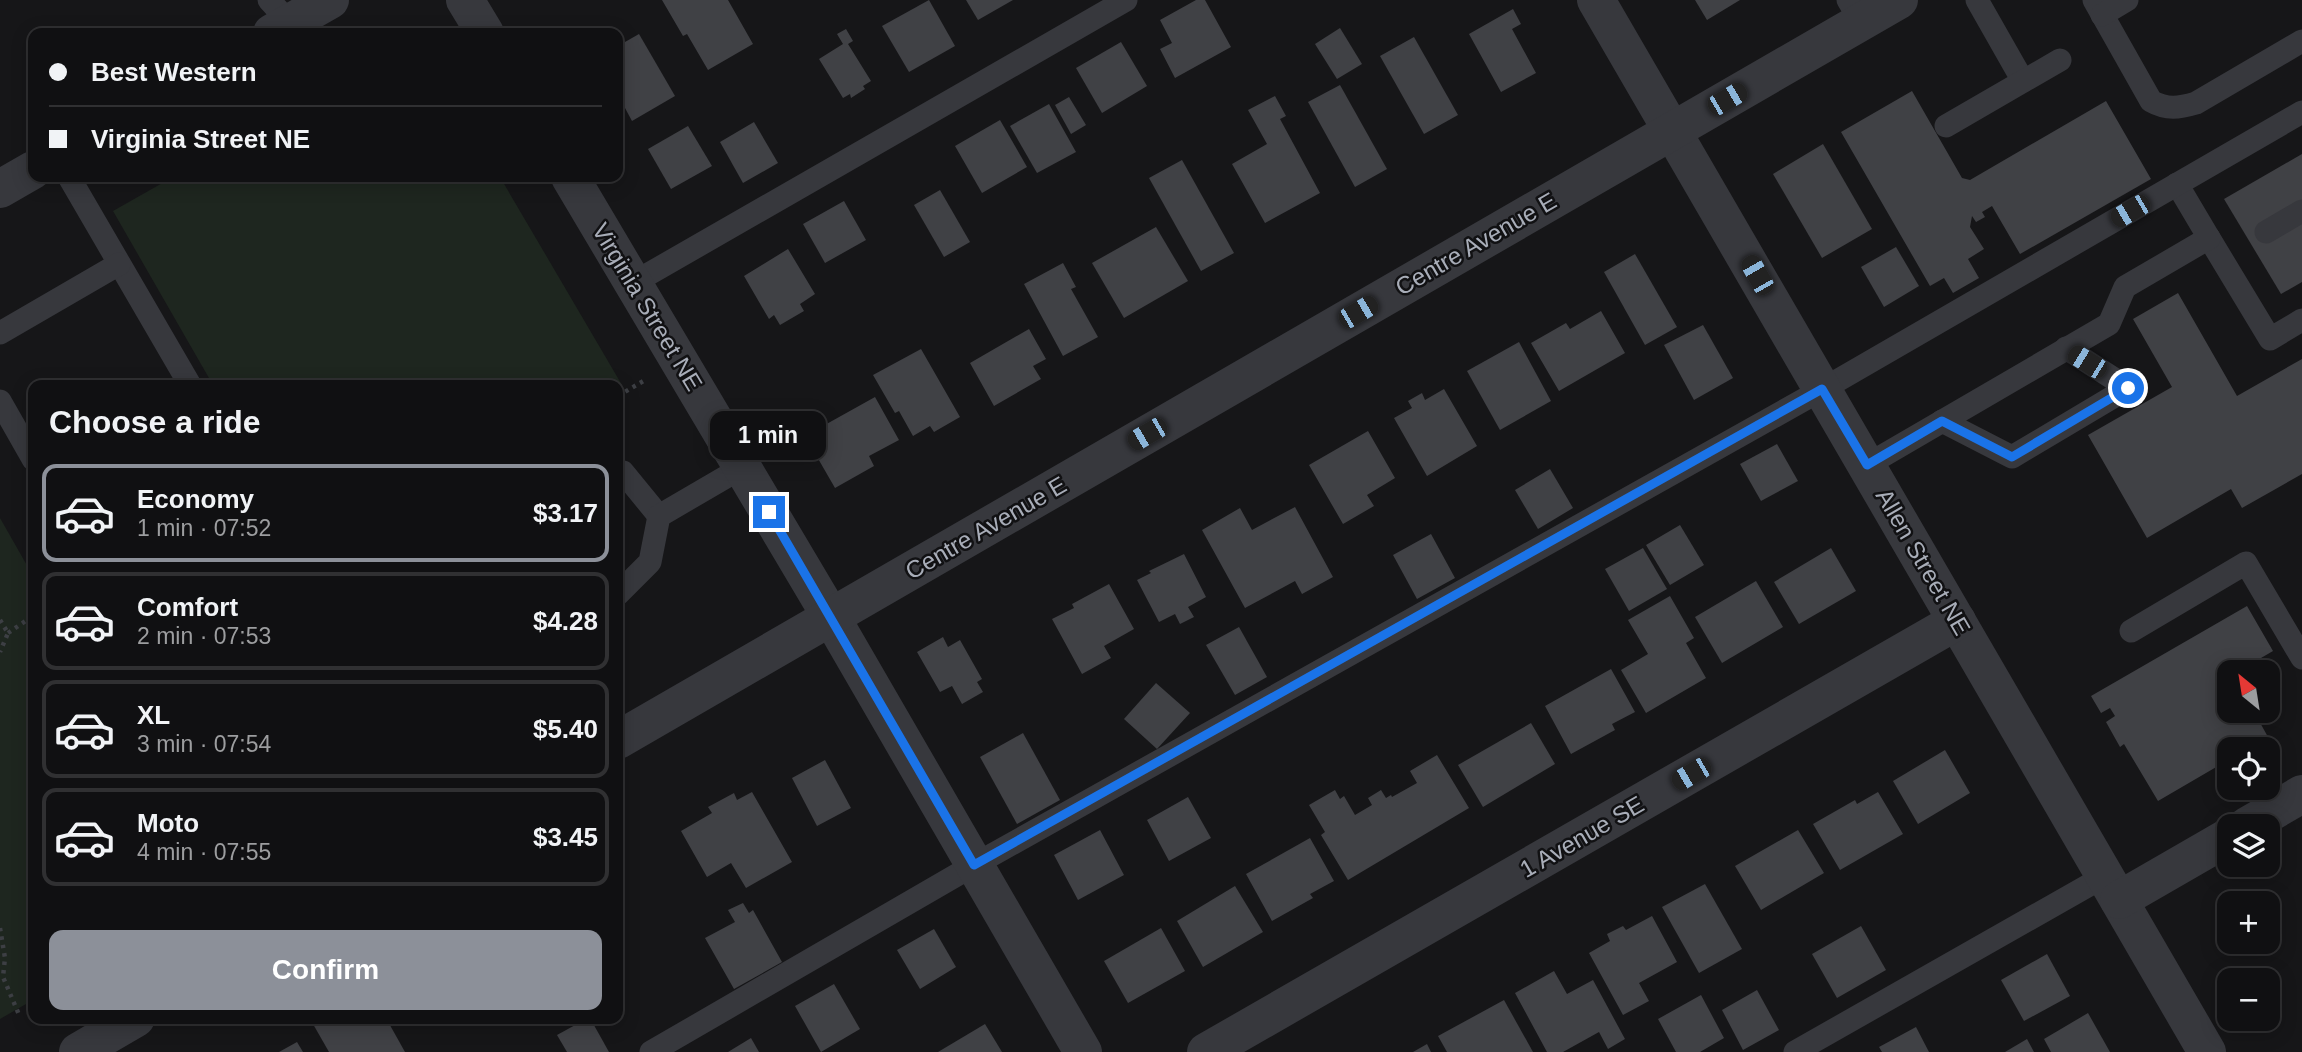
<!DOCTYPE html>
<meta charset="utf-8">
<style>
:root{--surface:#101012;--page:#1e1e20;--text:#f1f3f6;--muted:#9c9d9f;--line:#303032;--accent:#8c9099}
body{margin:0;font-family:Helvetica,sans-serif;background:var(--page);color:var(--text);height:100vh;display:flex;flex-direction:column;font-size:26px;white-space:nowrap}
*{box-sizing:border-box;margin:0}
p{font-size:23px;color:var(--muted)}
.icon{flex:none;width:38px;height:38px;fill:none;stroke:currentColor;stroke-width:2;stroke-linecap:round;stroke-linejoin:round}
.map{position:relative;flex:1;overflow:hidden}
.side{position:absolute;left:28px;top:380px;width:595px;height:644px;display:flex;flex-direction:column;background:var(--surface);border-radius:14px;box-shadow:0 4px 18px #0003,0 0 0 2px var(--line)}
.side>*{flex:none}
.hud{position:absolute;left:28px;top:28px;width:595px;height:154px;border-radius:14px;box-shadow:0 4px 18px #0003,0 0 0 2px var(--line);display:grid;align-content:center;height:154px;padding:0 21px;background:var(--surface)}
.needle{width:46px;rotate:330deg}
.controls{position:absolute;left:2217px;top:660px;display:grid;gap:14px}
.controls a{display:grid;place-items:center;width:63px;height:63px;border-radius:14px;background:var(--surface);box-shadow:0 4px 18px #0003,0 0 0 2px var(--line);font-size:35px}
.end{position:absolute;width:32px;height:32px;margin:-16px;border:9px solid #1a73e8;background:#fff;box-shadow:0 0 0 4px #fff}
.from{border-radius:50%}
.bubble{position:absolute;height:49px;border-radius:14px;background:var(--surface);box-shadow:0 4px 18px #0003,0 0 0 2px var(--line);font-size:23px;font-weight:800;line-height:49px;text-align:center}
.car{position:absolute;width:21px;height:42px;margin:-21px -10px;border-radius:9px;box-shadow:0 0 5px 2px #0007;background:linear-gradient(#222 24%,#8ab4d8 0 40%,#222 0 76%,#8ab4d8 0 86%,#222 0)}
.hud b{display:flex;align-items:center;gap:24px;height:66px;font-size:26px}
.hud b+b{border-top:2px solid var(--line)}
.hud i{width:18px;height:18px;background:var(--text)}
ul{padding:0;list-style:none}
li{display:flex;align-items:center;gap:21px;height:98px;margin:0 14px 10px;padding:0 7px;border:4px solid var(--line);border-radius:14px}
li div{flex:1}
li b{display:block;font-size:26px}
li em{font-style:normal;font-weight:800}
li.current{border-color:var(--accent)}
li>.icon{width:63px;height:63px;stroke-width:1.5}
h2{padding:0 21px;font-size:32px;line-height:84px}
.button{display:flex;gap:14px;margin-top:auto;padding:14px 21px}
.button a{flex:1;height:80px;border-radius:14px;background:var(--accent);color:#fff;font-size:28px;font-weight:800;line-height:80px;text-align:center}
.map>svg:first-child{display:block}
</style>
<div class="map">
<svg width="2302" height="1052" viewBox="0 0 2302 1052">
<rect width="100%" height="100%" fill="#161618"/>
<g fill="#1e261f">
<polygon points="173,177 500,177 622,385 618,388 618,385 213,385 113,211"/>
<polygon points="0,518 33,576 33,1000 0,1019"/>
</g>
<g fill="#404145">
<polygon points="662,0 728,0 753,44 708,70 687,34 683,36"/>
<polygon points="929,0 955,46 909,72 882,26"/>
<polygon points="966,0 1013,0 978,20"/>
<polygon points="1196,0 1205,0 1231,47 1175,78 1160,49 1172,43 1160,20"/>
<polygon points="1695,0 1740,0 1707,20"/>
<polygon points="1513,9 1521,24 1512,29 1536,73 1501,92 1469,34"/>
<polygon points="1340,28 1362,64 1337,79 1315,44"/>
<polygon points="846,29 853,41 848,44 871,81 863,86 865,89 851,98 850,94 843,98 819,59 843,44 837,34"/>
<polygon points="639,34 675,96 632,121 618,95 618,46"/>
<polygon points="1414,37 1458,115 1424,134 1380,56"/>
<polygon points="1121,42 1147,86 1102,113 1076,68"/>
<polygon points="1340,85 1387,169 1355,187 1308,102"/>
<polygon points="1912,91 1962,178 1970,180 2106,101 2151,179 2020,254 1992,206 1982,212 1985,217 1976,222 1972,216 1970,227 1984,249 1968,259 1979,278 1953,293 1944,278 1930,286 1841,132"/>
<polygon points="1275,96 1286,116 1280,119 1320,193 1265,223 1232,164 1267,144 1248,110"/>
<polygon points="1069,97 1086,125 1071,134 1055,105"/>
<polygon points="1049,104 1076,152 1037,173 1010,126"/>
<polygon points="1000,120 1027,167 982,193 955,146"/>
<polygon points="754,122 778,163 743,183 720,142"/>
<polygon points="688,126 712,166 671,189 648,149"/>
<polygon points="1823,144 1872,229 1822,258 1773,174"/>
<polygon points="2302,154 2302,282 2281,294 2224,199"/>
<polygon points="1182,160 1234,253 1201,271 1149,178"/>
<polygon points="940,190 970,242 944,257 914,205"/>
<polygon points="844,201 866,240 825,263 803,224"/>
<polygon points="1156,227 1188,281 1124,318 1092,263"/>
<polygon points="1896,247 1919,286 1884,307 1861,267"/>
<polygon points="788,249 815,294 800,304 804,311 780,325 774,315 769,319 744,276"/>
<polygon points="1635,254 1677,327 1645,345 1604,272"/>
<polygon points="1063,263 1076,287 1071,289 1098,337 1063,356 1024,284"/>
<polygon points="2178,293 2237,396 2302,359 2302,474 2242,508 2231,489 2147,538 2088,435 2172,387 2133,319"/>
<polygon points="1601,311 1625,353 1559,391 1531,343 1566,323 1570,329"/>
<polygon points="1703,325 1733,378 1694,400 1664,345"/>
<polygon points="1029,329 1046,359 1033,366 1041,379 994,406 970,363"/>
<polygon points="1519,342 1551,401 1500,430 1467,371"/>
<polygon points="921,349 960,417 934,432 930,426 913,436 899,411 895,413 873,375"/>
<polygon points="1444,389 1477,446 1427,476 1394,418 1412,408 1408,401 1422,393 1425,400"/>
<polygon points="875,397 899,440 869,456 874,466 835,488 805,436"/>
<polygon points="1368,431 1395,478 1367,495 1374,506 1343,524 1309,465"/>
<polygon points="1777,444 1798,481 1761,501 1740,464"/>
<polygon points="1550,469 1573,508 1538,529 1515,490"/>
<polygon points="1295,507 1333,577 1302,594 1295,581 1245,608 1202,530 1240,508 1252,530"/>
<polygon points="1680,525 1704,565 1670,585 1646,545"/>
<polygon points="1431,534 1455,578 1417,599 1393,555"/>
<polygon points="1643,548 1667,589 1629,611 1605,569"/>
<polygon points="1831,548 1856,591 1799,624 1774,582"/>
<polygon points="1184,554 1206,597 1188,607 1194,617 1180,624 1175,614 1159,622 1137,580 1151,573 1149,571"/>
<polygon points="1756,581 1783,627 1722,663 1695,617"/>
<polygon points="1109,584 1134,629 1104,646 1111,658 1082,674 1052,619 1074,608 1072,604"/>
<polygon points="1670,596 1694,638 1686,643 1706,678 1646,713 1621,670 1648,654 1628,620"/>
<polygon points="2247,606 2273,651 2237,672 2230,672 2230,710 2253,710 2268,737 2247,749 2230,749 2230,759 2158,801 2124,744 2120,747 2106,722 2115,716 2110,708 2101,713 2091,696"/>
<polygon points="1239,627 1267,677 1235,695 1206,645"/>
<polygon points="943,637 948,647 960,640 982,679 977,682 983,692 962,704 952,686 940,692 917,652"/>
<polygon points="1611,669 1635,712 1612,724 1615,730 1571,754 1545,706"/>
<polygon points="1156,683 1190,713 1157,749 1124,719"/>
<polygon points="1531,723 1555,764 1483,807 1458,765"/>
<polygon points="1023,733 1060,800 1017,824 980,757"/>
<polygon points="1945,750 1970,793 1918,824 1893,781"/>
<polygon points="1437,755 1469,808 1348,880 1321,835 1325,832 1309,805 1335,790 1340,799 1344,796 1355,815 1372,805 1368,798 1381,790 1386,798 1391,795 1392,797 1417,783 1410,771"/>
<polygon points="825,760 851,808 817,826 792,778"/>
<polygon points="752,792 792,862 746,888 731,863 707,877 681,831 712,813 708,807 734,793 737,800"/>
<polygon points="1878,792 1903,834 1840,870 1813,824 1855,800 1857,804"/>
<polygon points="1188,797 1211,838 1169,861 1147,820"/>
<polygon points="1100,830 1124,875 1078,900 1054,855"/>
<polygon points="1798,830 1824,873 1761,910 1735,866"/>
<polygon points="1310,838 1334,881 1310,894 1313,898 1272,921 1246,874"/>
<polygon points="1705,884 1742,949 1699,973 1662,907"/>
<polygon points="1235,886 1263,932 1203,967 1177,921"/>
<polygon points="743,903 749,913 753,910 782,962 734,989 705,938 735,922 728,910"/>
<polygon points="1652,916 1677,962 1639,983 1649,1001 1623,1015 1589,953 1610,941 1607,934 1623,926 1626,930"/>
<polygon points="1861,926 1886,970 1837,998 1812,954"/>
<polygon points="1161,928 1185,971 1128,1003 1104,961"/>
<polygon points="934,929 956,967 920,989 897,950"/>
<polygon points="2047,954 2070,996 2024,1021 2001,980"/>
<polygon points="1554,971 1567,994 1593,980 1625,1039 1608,1049 1599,1032 1563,1052 1547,1052 1515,993"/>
<polygon points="834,984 860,1029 821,1052 795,1006"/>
<polygon points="1757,990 1779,1030 1743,1050 1722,1010"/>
<polygon points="1701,995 1724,1038 1700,1052 1676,1052 1658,1019"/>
<polygon points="1504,1000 1533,1052 1447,1052 1438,1036"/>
<polygon points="2088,1013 2110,1052 2051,1052 2044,1039"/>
<polygon points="323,1018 386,1018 405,1052 329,1052 313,1024"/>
<polygon points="588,1018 590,1018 609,1052 567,1052 557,1035"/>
<polygon points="985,1024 1002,1052 938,1052"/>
<polygon points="1916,1027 1929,1052 1882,1052 1879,1047"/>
<polygon points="751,1038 759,1052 728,1052"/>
<polygon points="2027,1039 2034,1052 2005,1052"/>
<polygon points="297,1042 303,1052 279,1052"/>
<polygon points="1427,1044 1431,1052 1413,1052"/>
</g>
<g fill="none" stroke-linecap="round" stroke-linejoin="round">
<g stroke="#3d3f44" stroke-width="4.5" stroke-dasharray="3.5 5" stroke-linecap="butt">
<polyline points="618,396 645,380"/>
<polyline points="0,620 8,633 0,652"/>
<polyline points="8,633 33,616"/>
<polyline points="0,928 5,958 3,977 20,1017"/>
</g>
<g stroke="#37383d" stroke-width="23">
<polyline points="269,0 290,23"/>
<polyline points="1848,0 1861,22"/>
<polyline points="1977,0 2023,81"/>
<path d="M2094 0 2151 101C2167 110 2179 108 2196 103L2302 41"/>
<polyline points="2102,15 2127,0"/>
<polyline points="1946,126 2060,60"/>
<polyline points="69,177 190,385"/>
<polyline points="2266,232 2302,211"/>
<polyline points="2209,238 2270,339 2302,320"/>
<polyline points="633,283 1126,0"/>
<polyline points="0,333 119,264"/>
<polyline points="0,401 33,459"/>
<polyline points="1942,421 2012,457 2128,388 2066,348"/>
<polyline points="1867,465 2109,324 2125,287 2209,238 2177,184"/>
<polyline points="618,472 623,472 659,516"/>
<polyline points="618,594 650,562 659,516 743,467"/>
<polyline points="2131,631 2246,563 2302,658"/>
<polyline points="651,1052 974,865 1823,389 2302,112"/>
<polyline points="1795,1052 2105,876"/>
</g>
<g stroke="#37383d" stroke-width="38">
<polyline points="465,0 485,33"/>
<polyline points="1596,0 2207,1052"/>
<polyline points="570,177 831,617 1083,1052"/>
<polyline points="618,740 1899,0"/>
<polyline points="2247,826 2302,794"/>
<polyline points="2119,900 2230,836"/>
<polyline points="78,1052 136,1018"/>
<polyline points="1206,1052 1957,621"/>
</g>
<g stroke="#37383d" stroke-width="38">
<polyline points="272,33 330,0"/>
<polyline points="0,189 33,170"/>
</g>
</g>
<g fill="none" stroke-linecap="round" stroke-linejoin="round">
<polyline stroke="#1a73e8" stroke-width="9" points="769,512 974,865 1822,389 1867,465 1942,421 2012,457 2128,388"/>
</g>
<g text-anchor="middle" stroke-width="5" stroke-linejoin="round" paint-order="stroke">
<g font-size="24" fill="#a8adb8" stroke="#111113">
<text transform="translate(1476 244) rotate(-30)" y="8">Centre Avenue E</text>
<text transform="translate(647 307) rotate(59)" y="8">Virginia Street NE</text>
<text transform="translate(986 528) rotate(-30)" y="8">Centre Avenue E</text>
<text transform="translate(1923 562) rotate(60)" y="8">Allen Street NE</text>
<text transform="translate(1582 837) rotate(-30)" y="8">1 Avenue SE</text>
</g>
</g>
</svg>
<div class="controls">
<a><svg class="needle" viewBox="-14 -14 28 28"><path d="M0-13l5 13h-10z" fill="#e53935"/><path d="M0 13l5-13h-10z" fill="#9c9d9f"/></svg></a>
<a><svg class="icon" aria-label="locate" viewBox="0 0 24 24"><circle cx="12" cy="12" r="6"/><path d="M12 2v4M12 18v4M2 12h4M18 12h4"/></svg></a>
<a><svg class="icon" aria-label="layers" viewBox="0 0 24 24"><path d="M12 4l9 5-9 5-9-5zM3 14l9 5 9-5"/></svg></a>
<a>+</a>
<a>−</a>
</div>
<i class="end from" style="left:2128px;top:388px"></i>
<i class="end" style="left:769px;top:512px"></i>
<div class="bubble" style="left:710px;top:411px;width:116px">1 min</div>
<i class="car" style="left:1727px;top:99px;rotate:60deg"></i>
<i class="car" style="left:2130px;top:211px;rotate:240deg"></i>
<i class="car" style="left:1757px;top:275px;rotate:330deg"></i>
<i class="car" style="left:1358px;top:312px;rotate:60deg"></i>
<i class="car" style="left:2087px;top:362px;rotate:302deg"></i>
<i class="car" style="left:1147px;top:434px;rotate:240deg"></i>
<i class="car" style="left:1691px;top:774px;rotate:240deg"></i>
<div class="hud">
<b><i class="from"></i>Best Western</b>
<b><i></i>Virginia Street NE</b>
</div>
<section class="side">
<h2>Choose a ride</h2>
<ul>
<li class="current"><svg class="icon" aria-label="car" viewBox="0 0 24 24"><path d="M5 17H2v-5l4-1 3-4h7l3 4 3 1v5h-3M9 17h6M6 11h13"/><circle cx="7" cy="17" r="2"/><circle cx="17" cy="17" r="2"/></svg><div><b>Economy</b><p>1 min · 07:52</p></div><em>$3.17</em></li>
<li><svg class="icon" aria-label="car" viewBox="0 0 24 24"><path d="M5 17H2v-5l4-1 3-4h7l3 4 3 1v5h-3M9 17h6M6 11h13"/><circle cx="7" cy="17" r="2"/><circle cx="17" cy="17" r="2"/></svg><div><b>Comfort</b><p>2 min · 07:53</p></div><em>$4.28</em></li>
<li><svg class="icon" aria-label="car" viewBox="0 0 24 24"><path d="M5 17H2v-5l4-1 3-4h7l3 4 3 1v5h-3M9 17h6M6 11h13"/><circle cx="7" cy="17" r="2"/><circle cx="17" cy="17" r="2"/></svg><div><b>XL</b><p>3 min · 07:54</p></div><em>$5.40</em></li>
<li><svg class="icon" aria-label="car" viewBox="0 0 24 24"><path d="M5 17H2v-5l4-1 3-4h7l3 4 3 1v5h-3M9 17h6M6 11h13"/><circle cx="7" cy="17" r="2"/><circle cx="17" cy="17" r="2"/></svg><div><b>Moto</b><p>4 min · 07:55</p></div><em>$3.45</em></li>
</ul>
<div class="button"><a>Confirm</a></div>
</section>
</div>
